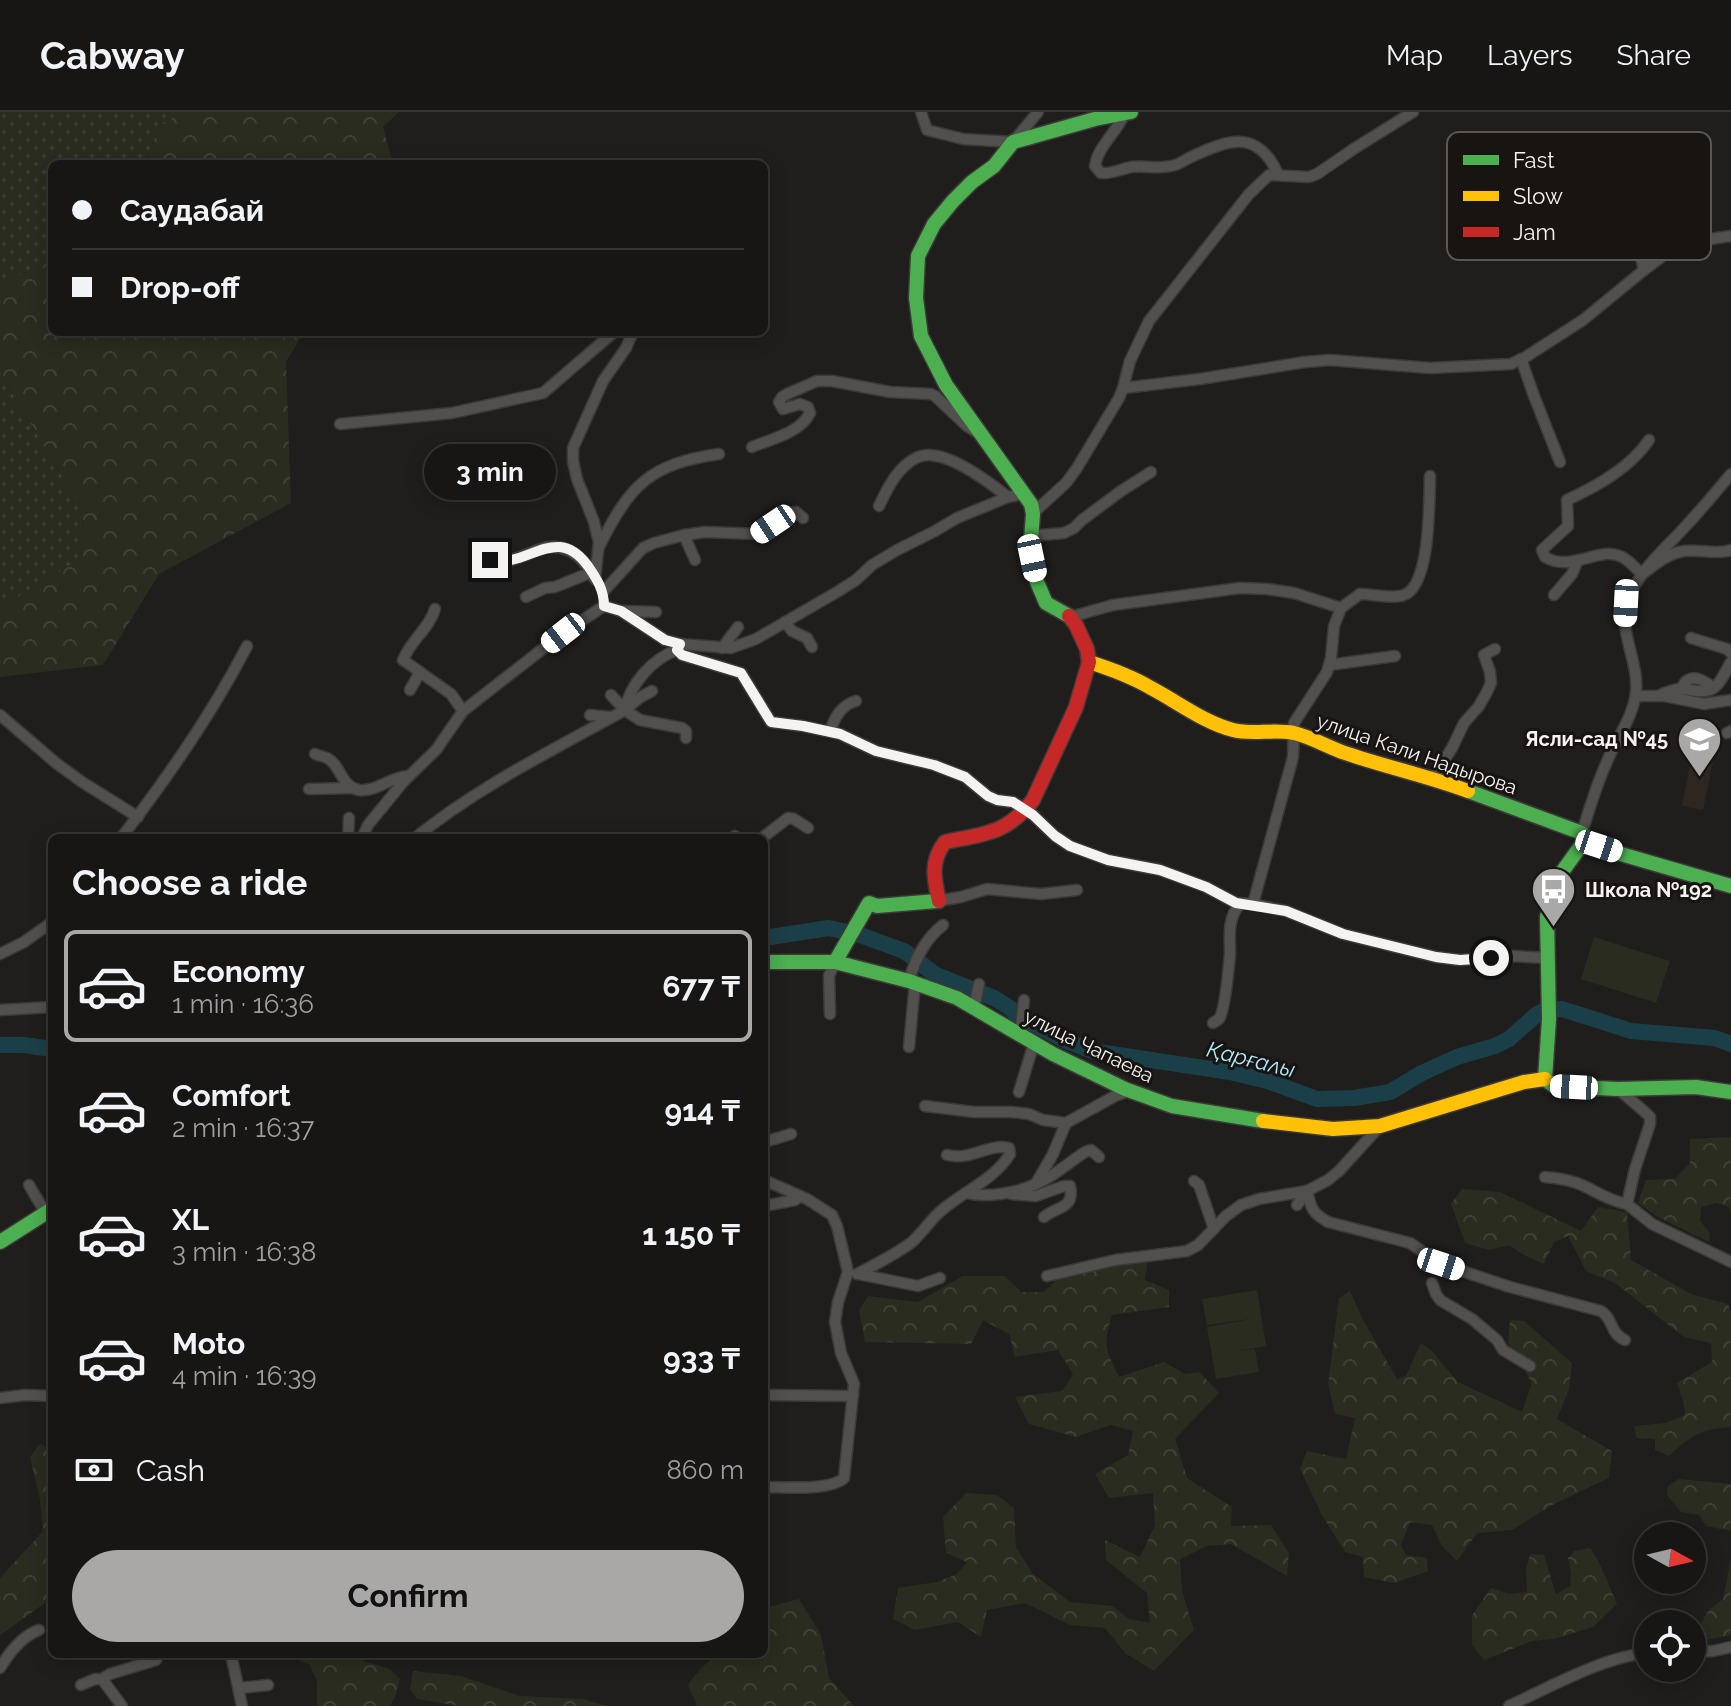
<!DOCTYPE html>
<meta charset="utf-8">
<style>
:root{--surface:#181615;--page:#252322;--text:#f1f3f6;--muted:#9f9fa0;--line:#363534;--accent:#aaa8a6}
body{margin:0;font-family:Raleway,sans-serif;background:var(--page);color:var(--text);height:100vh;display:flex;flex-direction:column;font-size:30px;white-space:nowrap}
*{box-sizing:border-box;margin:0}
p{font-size:26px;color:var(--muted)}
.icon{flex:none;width:44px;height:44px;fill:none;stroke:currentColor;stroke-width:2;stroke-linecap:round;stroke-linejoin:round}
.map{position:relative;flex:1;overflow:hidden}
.side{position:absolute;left:48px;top:722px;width:720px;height:824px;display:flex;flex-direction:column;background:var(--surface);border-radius:12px;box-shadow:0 4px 20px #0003,0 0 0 2px var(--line)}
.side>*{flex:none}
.guide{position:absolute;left:48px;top:48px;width:720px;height:176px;border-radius:12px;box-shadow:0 4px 20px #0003,0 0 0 2px var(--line);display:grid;align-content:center;height:176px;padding:0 24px;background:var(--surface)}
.needle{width:52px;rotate:98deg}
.controls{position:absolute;left:1634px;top:1410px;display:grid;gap:16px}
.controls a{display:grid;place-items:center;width:72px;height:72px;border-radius:50%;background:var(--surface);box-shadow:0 4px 20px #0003,0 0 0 2px var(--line);font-size:40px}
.end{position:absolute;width:36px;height:36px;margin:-18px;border:10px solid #f5f3f1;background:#111;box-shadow:0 0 0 4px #111}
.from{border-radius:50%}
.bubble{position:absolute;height:56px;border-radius:28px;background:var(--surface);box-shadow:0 4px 20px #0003,0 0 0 2px var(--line);font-size:26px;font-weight:700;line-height:56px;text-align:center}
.car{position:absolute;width:24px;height:48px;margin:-24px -12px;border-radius:10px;box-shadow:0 0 6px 2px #0007;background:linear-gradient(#fff 24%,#345 0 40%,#fff 0 76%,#345 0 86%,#fff 0)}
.guide b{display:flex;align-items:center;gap:28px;height:76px;font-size:30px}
.guide b+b{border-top:2px solid var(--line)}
.guide i{width:20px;height:20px;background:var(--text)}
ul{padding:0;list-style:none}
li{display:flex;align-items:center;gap:24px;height:112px;margin:0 16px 12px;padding:0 8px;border:4px solid transparent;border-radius:12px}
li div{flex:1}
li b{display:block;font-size:30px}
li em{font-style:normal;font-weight:700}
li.active{border-color:var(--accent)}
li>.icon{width:72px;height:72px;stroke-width:1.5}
h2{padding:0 24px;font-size:36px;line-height:96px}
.pay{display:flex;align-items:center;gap:20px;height:88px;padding:0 24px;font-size:30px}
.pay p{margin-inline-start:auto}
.primary-button{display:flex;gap:16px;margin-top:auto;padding:16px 24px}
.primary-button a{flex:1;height:92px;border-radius:48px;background:var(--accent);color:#111;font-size:32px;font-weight:700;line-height:92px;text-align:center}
header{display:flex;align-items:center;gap:48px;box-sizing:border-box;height:112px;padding:0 40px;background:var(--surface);border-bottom:2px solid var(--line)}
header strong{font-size:38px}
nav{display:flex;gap:44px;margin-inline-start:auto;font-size:28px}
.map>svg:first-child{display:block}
</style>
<header>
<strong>Cabway</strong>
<nav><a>Map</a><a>Layers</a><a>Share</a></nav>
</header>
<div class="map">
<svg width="1731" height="1594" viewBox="0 0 1731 1594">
<defs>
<pattern id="grass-dots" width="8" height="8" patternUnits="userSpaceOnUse" patternTransform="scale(2)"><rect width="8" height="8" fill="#292c1e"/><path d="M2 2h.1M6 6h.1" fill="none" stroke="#3e4134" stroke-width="1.8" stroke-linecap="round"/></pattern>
<pattern id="forest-crowns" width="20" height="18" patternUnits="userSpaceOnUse" patternTransform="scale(2)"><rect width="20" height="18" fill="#292c1e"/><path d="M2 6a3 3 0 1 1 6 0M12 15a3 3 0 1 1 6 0" fill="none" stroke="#3e4134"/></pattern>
</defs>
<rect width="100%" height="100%" fill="#201e1c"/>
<polygon fill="#2d2621" points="1684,627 1696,630 1697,627 1717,631 1703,698 1682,694 1693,638 1683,636"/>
<g fill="url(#grass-dots)">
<polygon points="0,0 185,0 160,13 144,52 52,52 52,149 0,172"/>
<polygon points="0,261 83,399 81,447 0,496"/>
</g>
<g fill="url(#forest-crowns)">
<polygon points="183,0 399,0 383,15 393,52 144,52 160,13"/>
<polygon points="52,149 52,220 304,220 286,250 291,391 159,462 103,553 0,565 0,496 81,446 83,399 0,261 0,172"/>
<polygon points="1728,1025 1731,1026 1731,1103 1729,1095 1716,1091 1701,1095 1700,1109 1710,1121 1709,1130 1658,1105 1638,1091 1646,1068 1675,1067 1690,1051 1690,1027"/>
<path d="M1462 1077 1500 1080 1581 1119 1598 1095 1627 1100 1631 1148 1691 1182 1728 1192 1731 1200V1315C1700 1317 1692 1323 1669 1344L1655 1338V1327L1637 1326 1634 1314 1665 1311 1685 1303 1683 1288 1677 1271 1712 1250 1711 1231 1684 1225 1615 1171 1586 1159 1568 1124 1554 1130 1544 1152 1524 1143 1509 1133 1489 1138 1465 1131 1451 1092Z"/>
<path d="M1148 1144 1145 1168 1169 1178V1195L1112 1203C1103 1233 1105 1237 1119 1265L1164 1250 1185 1262 1199 1260 1219 1281 1175 1327 1187 1366 1232 1395 1231 1414 1271 1413 1289 1441 1287 1464 1231 1432 1207 1434 1180 1447 1182 1479 1194 1518 1154 1559 1125 1541 1105 1516 1070 1513 1025 1491 987 1498 981 1525 958 1510 915 1518 893 1507 898 1476 937 1470 957 1462 967 1450 946 1441 943 1405 966 1381 997 1383 1014 1396 1016 1435 1033 1462 1070 1490 1112 1494 1129 1507 1150 1511 1147 1481 1106 1448 1105 1428 1140 1445 1155 1413 1153 1381 1109 1386 1095 1362 1128 1343 1133 1319 1111 1313 1076 1325 1029 1312 1015 1285 1062 1279 1073 1262 1058 1238 1015 1245 1009 1222 983 1208 971 1232 865 1230 859 1198 868 1184 918 1190 963 1164H1005L1021 1180H1044L1066 1158Z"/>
<polygon points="1350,1179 1362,1206 1397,1267 1406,1264 1421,1231 1433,1240 1458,1270 1522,1300 1532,1271 1508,1231 1510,1208 1524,1209 1572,1251 1569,1277 1557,1307 1612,1339 1609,1366 1554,1392 1512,1418 1477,1421 1457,1449 1442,1434 1432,1413 1410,1410 1401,1433 1406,1443 1427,1446 1428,1459 1394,1471 1364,1465 1363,1445 1345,1440 1322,1403 1300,1357 1307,1339 1346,1347 1355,1306 1335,1302 1328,1272 1339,1186"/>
<polygon points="40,1332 52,1337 52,1498 45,1491 0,1523 0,1466 43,1419 40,1388 30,1345"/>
<polygon points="1679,1367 1731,1372 1731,1419 1706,1414 1699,1403 1681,1400 1667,1383 1668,1374"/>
<polygon points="1590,1436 1599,1450 1617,1492 1593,1515 1554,1527 1532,1529 1484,1548 1472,1533 1472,1503 1491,1476 1510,1482 1527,1480 1526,1457 1530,1442 1544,1443 1556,1482 1570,1474 1571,1461 1568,1446 1574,1439"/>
<polygon points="1731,1447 1731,1523 1705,1528 1696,1519 1709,1498 1723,1487"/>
<path d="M799 1487 821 1523 829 1566 854 1594H697L688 1573C713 1537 724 1542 764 1542V1496Z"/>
<polygon points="284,1542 340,1542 390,1557 400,1567 395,1585 390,1594 317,1594 317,1568 309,1552"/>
<polygon points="413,1559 461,1564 520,1584 583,1587 607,1594 459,1594 417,1587 410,1577"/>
</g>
<g fill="#292c1e">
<polygon points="1594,825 1670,849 1656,891 1581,867"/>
<polygon points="1257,1178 1266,1234 1238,1239 1255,1237 1259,1260 1216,1267 1207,1215 1251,1207 1207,1213 1202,1187"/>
</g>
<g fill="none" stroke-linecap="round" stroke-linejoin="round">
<g stroke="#1b3f48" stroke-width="16">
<polyline points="764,826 829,816 860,823 904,839 936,863 994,886 1010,896 1017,903 1062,927 1092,939 1230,960 1267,969 1317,987 1354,986 1390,980 1422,961 1457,945 1495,934 1509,927 1536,903 1545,898 1562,897 1631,919 1715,926 1731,932"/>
<polyline points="0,933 24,933 52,937"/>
</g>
<defs>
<g id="street">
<polyline points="921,0 927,18 963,27 1013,30 1038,0"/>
<path d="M1125 1C1117 20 1098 34 1095 54L1101 61C1112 62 1121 57 1131 55 1145 53 1161 58 1175 53 1180 52 1186 47 1191 45 1228 28 1257 16 1278 62"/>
<polyline points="1631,104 1658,93"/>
<polyline points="1498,141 1546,130 1631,104 1644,158"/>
<polyline points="1521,247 1534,284 1560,350"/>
<polyline points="1123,276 1200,267 1305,250 1330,248 1430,256 1511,252 1524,246 1583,208 1644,158 1660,146 1670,136 1697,129 1731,124"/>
<polyline points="340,312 452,301 543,281 614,220"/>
<path d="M1649 328C1630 356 1597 374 1567 388L1568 414 1542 438 1545 445C1572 461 1600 433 1622 445 1629 448 1636 457 1642 462 1655 453 1668 441 1684 439 1700 437 1716 443 1731 438"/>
<path d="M752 335C771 327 800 321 810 301L808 295 800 292 783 297 779 290 782 285 787 282 817 269H832L890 280 931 282 935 284 967 314 978 321"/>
<path d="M879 394C888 375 898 354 918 345 943 334 990 371 1008 385"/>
<polyline points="1033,401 1066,371 1077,356 1119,286 1123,276 1130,249 1149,209 1249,82 1269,63 1309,65 1317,62 1355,36 1413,0"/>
<polyline points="684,423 695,448"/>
<polyline points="1030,424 1064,421 1074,416 1082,408 1121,379 1151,360"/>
<path d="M599 435C630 373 649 352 719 342"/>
<path d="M490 448C508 452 517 446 533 440 562 426 582 442 595 467"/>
<polyline points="595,467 599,430 594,410 577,367 573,349 573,336 603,269 626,236 633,220"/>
<polyline points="604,479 643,436 654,431 684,423 705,420 759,422 789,401 796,400 803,406"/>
<polyline points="1554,483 1572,462 1577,450"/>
<polyline points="526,485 545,476 555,475 592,460"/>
<path d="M435 497C429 517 410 529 403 548L451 582 463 599"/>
<polyline points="621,499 656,500"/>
<polyline points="1070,505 1113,493 1240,476 1267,477 1294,481 1341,496"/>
<polyline points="785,510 792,519 807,526 812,535"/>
<polyline points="1691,526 1727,537 1731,541"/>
<polyline points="680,532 677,538 682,543 741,561 771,610 803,614 840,622 876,639 934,653 965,665 988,684 997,688 1013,690 1033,703 1055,724 1070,734 1108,748 1160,758 1206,775 1236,791 1253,792 1286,799 1343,822 1436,845 1460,848 1511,844 1547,846"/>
<polyline points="722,536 738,515"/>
<path d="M677 538C652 547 630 572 625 598L640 608 682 616 686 619V626"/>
<polyline points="1329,553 1395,544"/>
<path d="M1681 577C1682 575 1685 569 1688 568 1696 563 1708 571 1713 576"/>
<polyline points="410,578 420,560"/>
<polyline points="611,583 625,598"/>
<path d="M1660 583C1667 580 1672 578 1679 577 1689 577 1703 582 1712 577 1721 572 1726 558 1731 550"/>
<polyline points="1636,584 1664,584 1704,592 1731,588"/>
<polyline points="0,603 56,651 82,670 138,705"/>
<polyline points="590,603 610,605"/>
<path d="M831 619C833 606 843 592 856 589"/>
<polyline points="1727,621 1731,619"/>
<path d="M315 642C319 644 323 644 327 646 341 653 341 675 359 678 377 680 391 664 409 664"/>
<polyline points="1433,666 1452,636 1464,611 1479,594 1487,580 1491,571 1490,560 1484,543 1495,537"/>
<polyline points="309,677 353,676"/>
<path d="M1582 721C1589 698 1596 674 1606 652 1615 628 1634 605 1636 579 1639 549 1617 518 1628 489 1638 459 1663 439 1683 417 1700 399 1715 381 1731 362"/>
<path d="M121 726C168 665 212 602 247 534"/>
<polyline points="348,726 349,706"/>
<polyline points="362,726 368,713 404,669 436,638 463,599 563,521 604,494 621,499 665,528 680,532 731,536 756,527 837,480 856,468 872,453 897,438 935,419 957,406 1008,385 1023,382"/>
<path d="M415 726C479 674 553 638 625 598L639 586 652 579"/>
<polyline points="734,726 735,724"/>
<polyline points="762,726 788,706 794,707 808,716"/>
<polyline points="937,789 961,785 987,777 1041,782 1077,778"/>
<path d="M1253 792 1293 645 1294 611 1327 560 1331 546 1334 514 1341 496 1360 482C1372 482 1394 487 1404 483 1431 473 1429 389 1430 364"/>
<polyline points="0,842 24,830 52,810"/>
<path d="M909 869C915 847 925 827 943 813"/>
<polyline points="974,896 979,872"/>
<polyline points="0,898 52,895"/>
<polyline points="830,902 829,864 835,850"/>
<path d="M1213 911C1215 909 1217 909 1219 907 1225 899 1229 853 1230 842 1230 825 1227 806 1240 792"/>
<polyline points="1020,923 1024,888"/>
<polyline points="909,935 915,871"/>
<polyline points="1618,977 1646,1001 1650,1005 1650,1012 1635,1057 1627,1092 1652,1112 1731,1150"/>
<polyline points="1019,980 1034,931"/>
<polyline points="925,994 974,1000 1011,1000 1029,1002 1043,1008 1066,1011 1115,984 1129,979"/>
<path d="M1380 1014 1339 1059 1328 1068 1307 1079C1311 1096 1312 1101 1328 1110L1410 1131 1441 1152 1510 1175 1601 1199C1613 1206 1610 1222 1625 1228"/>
<polyline points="764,1030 791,1022"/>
<path d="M1545 1065C1558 1066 1572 1068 1584 1074 1599 1081 1610 1089 1627 1092"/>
<path d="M764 1068 807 1087 832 1103 837 1114 848 1160 838 1190 835 1210 841 1241 854 1272 844 1366C830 1379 784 1375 764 1375"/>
<polyline points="1194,1069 1199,1073 1214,1117"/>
<polyline points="29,1073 45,1100"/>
<polyline points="1035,1073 1053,1042 1066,1011"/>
<path d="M966 1081C987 1086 1016 1081 1036 1072 1054 1065 1069 1050 1085 1040L1091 1038 1099 1045"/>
<path d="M1011 1082 1036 1084 1064 1074H1070C1075 1097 1057 1094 1044 1105"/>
<polyline points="1297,1093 1307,1079"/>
<polyline points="764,1094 795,1088 800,1084"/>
<path d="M857 1162C876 1152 895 1143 912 1130 923 1120 931 1107 942 1098 963 1080 995 1067 1010 1042L1009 1036C989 1031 971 1049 947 1043"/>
<polyline points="858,1162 918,1174 940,1166"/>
<polyline points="1047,1164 1115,1148 1187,1139 1198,1133 1226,1104 1241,1093 1259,1087 1307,1079"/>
<polyline points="1432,1171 1436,1182 1440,1188 1472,1207 1497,1228 1503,1238 1530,1254"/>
<polyline points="764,1283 853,1284"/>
<polyline points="0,1286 25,1283 52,1284"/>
<polyline points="1692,1540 1713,1539 1731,1535"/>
<polyline points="231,1542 242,1594"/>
<path d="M0 1556C9 1541 22 1524 39 1518"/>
<polyline points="81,1573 95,1567 102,1567"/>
<polyline points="239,1576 268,1573"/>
<polyline points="122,1594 102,1567 110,1562 156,1548"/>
<path d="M1509 1594C1548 1576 1605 1544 1648 1541"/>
</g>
<g id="fast">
<polyline points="1069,504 1046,491 1037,470 1030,440 1033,402 1031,392 946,273 921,224 916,186 918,144 934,112 953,89 972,70 994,54 1013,30 1095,7 1131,0"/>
<polyline points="1468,679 1582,721 1583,731"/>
<polyline points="1583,731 1731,774"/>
<polyline points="764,850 835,850 909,869 957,886 1053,942 1125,977 1172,994 1263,1009"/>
<polyline points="835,850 869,791 877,794 937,789"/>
<polyline points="1545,967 1549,907 1547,805 1553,779 1562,760 1583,731"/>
<polyline points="1545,967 1554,974 1618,977 1696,975 1731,980"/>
<polyline points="0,1130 52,1097"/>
</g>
<g id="slow">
<path d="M1089 550C1111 557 1131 564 1151 576 1178 590 1203 610 1233 618 1252 623 1273 617 1294 621 1311 625 1328 635 1345 641 1386 655 1428 664 1468 679"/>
<polyline points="1263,1009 1333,1017 1380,1014 1524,970 1545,967"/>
</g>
<path id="jam" d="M939 789C934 767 930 749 945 730 984 722 1007 722 1033 688L1076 595 1089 550 1087 537 1076 513 1069 504"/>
</defs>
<use href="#street" stroke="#3c3a38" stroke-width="13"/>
<use href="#fast" stroke="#3c3a38" stroke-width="17"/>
<use href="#slow" stroke="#3c3a38" stroke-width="17"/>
<use href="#jam" stroke="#3c3a38" stroke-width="17"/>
<use href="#street" stroke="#51504f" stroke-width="10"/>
<use href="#fast" stroke="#4caf50" stroke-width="14"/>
<use href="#slow" stroke="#ffc107" stroke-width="14"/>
<use href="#jam" stroke="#c62828" stroke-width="14"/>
</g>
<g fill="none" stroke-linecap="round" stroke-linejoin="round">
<path stroke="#f5f3f1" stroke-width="10" d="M490 448C528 457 556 410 588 454 597 467 604 478 604 494L621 499 665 528 680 532 677 538 682 543 741 561 771 610 803 614 840 622 876 639 934 653 965 665 988 684 997 688 1013 690 1033 703 1055 724 1070 734 1108 748 1160 758 1206 775 1236 791 1286 799 1343 822 1436 845 1460 848 1491 846"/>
</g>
<defs>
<symbol id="school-pin" viewBox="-11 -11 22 30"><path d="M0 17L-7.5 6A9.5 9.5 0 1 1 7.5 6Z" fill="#aaa8a6" stroke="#171412"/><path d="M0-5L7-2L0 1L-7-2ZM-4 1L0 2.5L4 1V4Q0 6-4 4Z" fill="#fff"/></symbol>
<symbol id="bus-pin" viewBox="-11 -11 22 30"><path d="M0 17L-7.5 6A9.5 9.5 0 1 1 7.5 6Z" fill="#aaa8a6" stroke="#171412"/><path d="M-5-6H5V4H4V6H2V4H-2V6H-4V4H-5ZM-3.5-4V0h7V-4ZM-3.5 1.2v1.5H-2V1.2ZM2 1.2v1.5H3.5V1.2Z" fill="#fff"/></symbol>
</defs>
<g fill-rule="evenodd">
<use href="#school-pin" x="1674" y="602" width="51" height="69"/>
<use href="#bus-pin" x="1528" y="752" width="51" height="69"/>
</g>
<g text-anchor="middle" stroke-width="6" stroke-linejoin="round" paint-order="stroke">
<g font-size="20" font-weight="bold" fill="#f5f3f1" stroke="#171412" text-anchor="end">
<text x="1668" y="634">Ясли-сад №45</text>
<text x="1585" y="785" text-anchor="start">Школа №192</text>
</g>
<g font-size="20" fill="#f5f3f1" stroke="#171412">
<text transform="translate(1417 642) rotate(19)" y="7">улица Кали Надырова</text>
<text transform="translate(1089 934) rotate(26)" y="7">улица Чапаева</text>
</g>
<g font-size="22" font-style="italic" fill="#b2ebfb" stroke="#171412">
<text transform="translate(1251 947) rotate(14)" y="8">Қарғалы</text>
</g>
</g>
<rect x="1447" y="20" width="264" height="128" rx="12" fill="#171412" stroke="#5a5755" stroke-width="2"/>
<rect x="1463" y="43" width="36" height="10" fill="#4caf50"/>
<rect x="1463" y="79" width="36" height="10" fill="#ffc107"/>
<rect x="1463" y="115" width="36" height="10" fill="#c62828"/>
<g font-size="22" fill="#f5f3f1">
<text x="1513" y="56">Fast</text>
<text x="1513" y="92">Slow</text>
<text x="1513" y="128">Jam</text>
</g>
</svg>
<div class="controls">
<a><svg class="needle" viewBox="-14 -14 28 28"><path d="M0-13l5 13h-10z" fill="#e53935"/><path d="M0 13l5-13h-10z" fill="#9f9fa0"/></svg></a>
<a><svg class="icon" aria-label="locate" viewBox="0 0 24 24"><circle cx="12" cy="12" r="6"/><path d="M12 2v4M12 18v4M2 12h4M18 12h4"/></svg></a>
</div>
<i class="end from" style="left:1491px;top:846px"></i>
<i class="end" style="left:490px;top:448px"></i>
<div class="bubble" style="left:424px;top:332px;width:132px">3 min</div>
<i class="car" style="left:773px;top:412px;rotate:236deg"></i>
<i class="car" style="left:1032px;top:446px;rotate:168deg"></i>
<i class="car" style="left:1626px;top:491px;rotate:183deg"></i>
<i class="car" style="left:563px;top:521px;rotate:232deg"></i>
<i class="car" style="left:1599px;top:734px;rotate:108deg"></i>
<i class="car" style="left:1574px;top:975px;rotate:273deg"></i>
<i class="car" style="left:1441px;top:1152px;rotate:108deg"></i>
<div class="guide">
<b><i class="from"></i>Саудабай</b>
<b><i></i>Drop-off</b>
</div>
<section class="side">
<h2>Choose a ride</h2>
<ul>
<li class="active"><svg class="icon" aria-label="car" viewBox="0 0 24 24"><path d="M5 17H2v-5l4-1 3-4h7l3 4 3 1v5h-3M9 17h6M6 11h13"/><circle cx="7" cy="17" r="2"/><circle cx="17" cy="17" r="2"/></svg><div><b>Economy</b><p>1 min · 16:36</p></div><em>677 ₸</em></li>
<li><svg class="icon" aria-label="car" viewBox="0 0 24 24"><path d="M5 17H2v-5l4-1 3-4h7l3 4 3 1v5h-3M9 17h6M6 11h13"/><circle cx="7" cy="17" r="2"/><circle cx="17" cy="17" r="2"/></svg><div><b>Comfort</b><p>2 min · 16:37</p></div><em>914 ₸</em></li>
<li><svg class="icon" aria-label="car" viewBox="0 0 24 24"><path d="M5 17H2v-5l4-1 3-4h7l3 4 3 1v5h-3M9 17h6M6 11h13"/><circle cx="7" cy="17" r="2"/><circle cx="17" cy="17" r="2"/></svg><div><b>XL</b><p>3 min · 16:38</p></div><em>1 150 ₸</em></li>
<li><svg class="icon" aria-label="car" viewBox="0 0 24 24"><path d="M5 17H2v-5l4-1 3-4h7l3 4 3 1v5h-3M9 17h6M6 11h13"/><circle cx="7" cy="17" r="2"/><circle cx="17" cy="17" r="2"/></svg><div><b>Moto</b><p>4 min · 16:39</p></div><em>933 ₸</em></li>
</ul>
<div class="pay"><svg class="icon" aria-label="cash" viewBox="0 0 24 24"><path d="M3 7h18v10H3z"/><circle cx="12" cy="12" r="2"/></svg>Cash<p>860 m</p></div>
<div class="primary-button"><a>Confirm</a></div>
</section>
</div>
